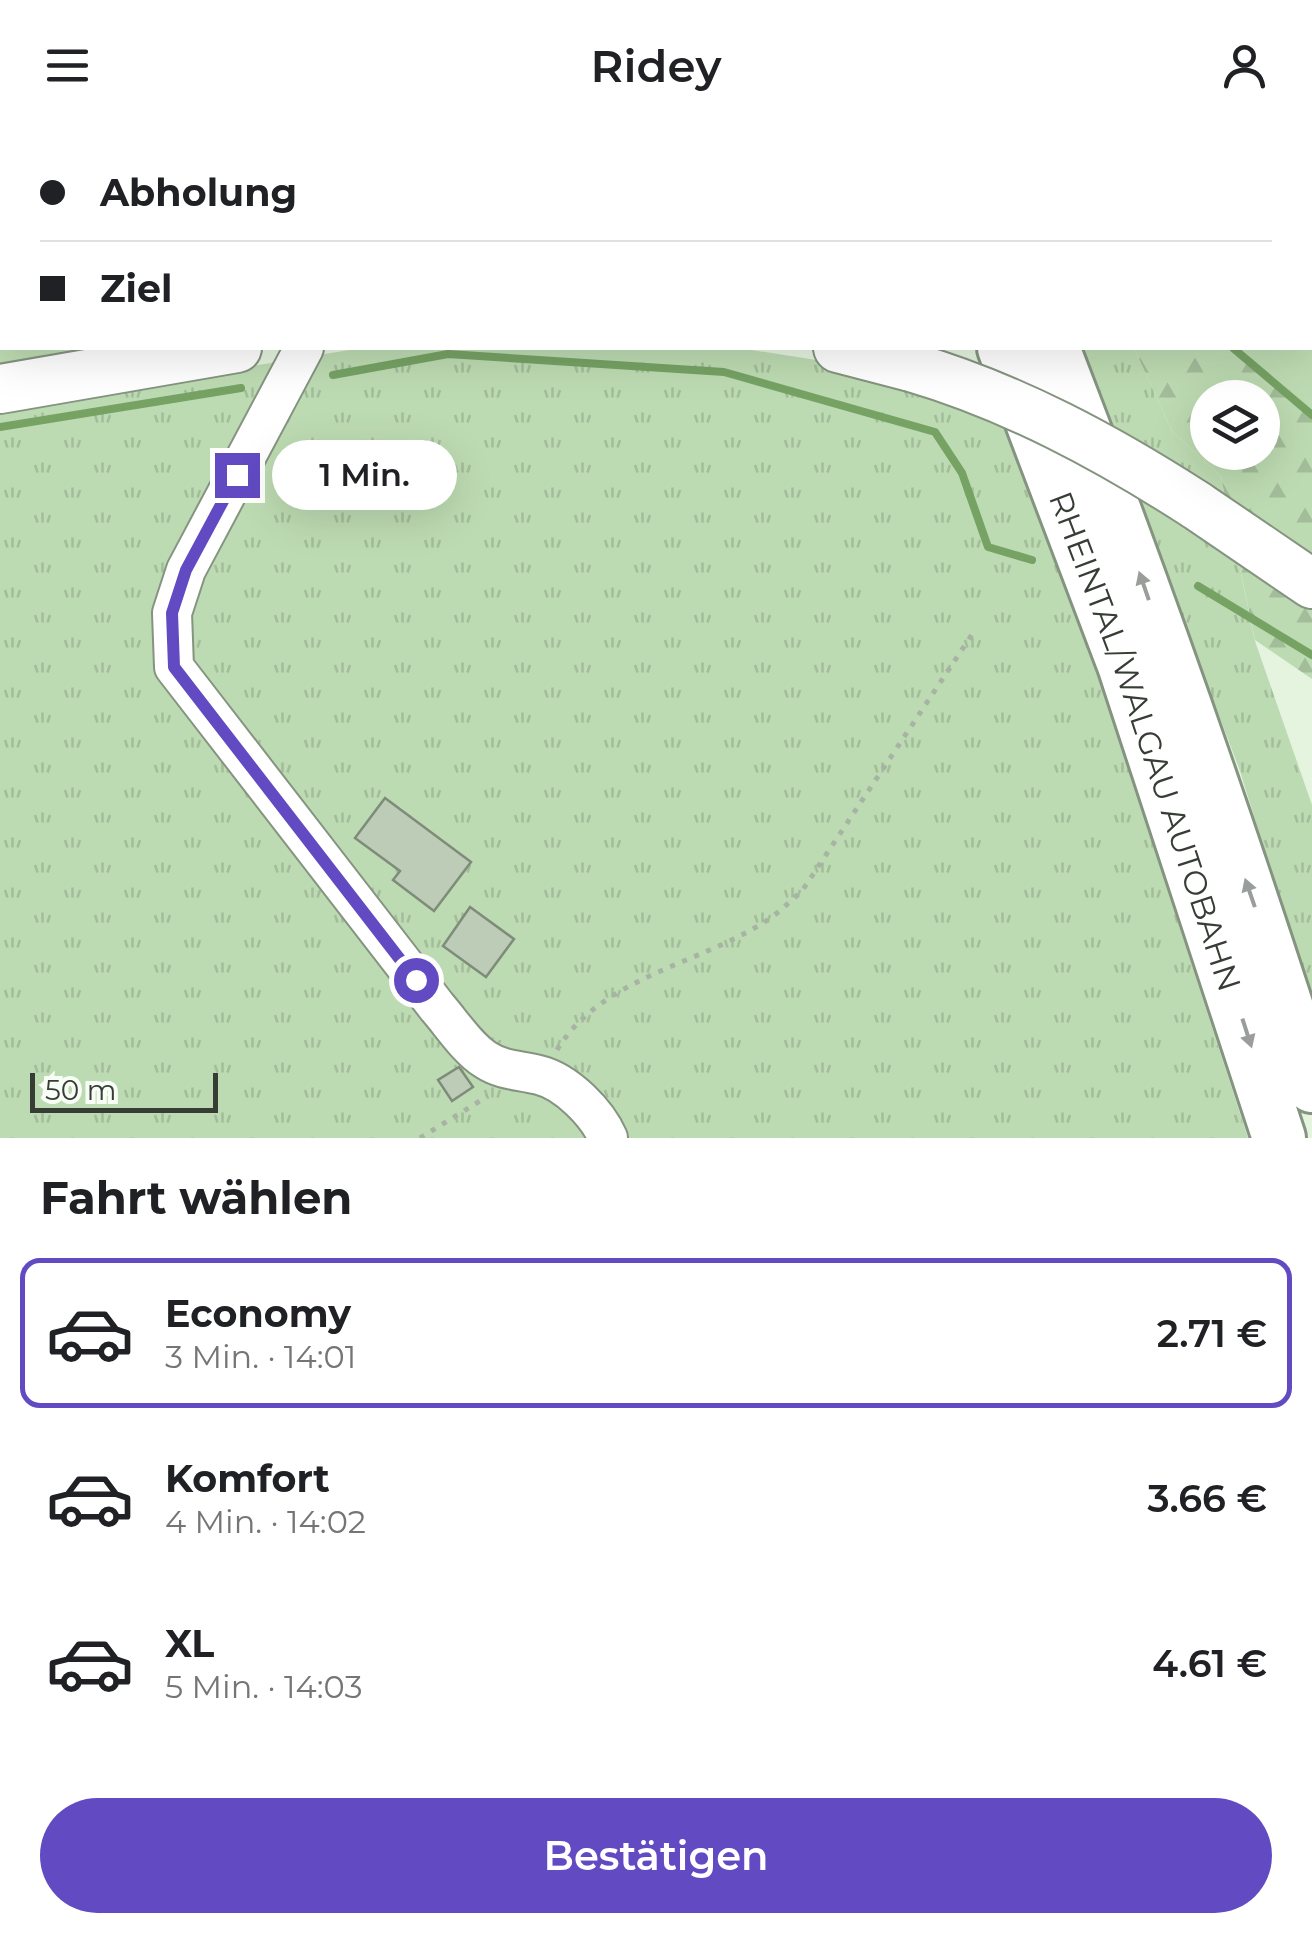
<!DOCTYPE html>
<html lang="de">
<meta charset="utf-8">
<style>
:root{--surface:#fff;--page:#f6f6f6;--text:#202124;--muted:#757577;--line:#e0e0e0;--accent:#624ac3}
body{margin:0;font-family:Montserrat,sans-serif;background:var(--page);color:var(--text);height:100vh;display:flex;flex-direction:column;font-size:38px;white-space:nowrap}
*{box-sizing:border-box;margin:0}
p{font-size:32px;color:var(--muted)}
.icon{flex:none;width:55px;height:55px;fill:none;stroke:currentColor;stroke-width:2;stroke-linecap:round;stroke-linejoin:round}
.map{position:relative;height:1008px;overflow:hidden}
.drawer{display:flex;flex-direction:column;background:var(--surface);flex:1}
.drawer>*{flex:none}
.top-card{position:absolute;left:0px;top:0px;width:1312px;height:220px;box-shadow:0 10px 40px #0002;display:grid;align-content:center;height:220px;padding:0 40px;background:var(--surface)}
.controls{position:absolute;left:1190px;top:250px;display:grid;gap:20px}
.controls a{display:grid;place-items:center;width:90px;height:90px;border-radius:50%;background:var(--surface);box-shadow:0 10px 40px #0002;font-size:50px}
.scale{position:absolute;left:30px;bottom:25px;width:188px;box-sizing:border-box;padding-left:10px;border:5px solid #363d34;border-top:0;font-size:28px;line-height:35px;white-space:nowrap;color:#363d34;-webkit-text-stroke:8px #f8fef5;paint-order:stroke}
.end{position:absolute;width:45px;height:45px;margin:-22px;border:12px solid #624ac3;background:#fff;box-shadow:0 0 0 5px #fff}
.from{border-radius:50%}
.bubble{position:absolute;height:70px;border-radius:35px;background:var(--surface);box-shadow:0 10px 40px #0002;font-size:32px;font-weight:600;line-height:70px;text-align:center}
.top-card b{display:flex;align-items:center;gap:35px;height:95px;font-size:38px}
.top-card b+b{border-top:2px solid var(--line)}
.top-card i{width:25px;height:25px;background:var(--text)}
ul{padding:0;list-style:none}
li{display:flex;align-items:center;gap:30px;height:150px;margin:0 20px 15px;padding:0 20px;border:5px solid transparent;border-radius:20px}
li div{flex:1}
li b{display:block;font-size:38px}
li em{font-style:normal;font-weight:600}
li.active{border-color:var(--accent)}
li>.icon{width:90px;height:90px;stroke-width:1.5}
h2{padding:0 40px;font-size:45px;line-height:120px}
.button{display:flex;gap:20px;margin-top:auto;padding:20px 40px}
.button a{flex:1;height:115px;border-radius:60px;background:var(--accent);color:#fff;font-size:40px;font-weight:600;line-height:115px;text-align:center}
header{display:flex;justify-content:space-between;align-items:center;height:130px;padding:0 40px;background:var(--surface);font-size:45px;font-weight:600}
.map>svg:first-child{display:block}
</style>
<header><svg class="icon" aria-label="menu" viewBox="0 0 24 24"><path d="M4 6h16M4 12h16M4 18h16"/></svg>Ridey<svg class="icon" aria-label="person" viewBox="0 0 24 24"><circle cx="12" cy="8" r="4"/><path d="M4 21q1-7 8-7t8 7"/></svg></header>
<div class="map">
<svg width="1312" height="1008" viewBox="0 0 1312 1008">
<defs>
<pattern id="grass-tufts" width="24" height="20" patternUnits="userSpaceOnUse" patternTransform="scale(2.5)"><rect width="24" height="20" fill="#bddbb2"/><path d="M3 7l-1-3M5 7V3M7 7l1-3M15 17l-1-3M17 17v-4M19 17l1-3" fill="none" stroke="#a3bd9a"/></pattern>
<pattern id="forest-firs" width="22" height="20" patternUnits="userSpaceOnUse" patternTransform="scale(2.5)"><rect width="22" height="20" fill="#bddbb2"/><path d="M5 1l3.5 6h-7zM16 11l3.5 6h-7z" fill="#a3bd9a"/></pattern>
</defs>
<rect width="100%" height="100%" fill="#e4f4df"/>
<g fill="url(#grass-tufts)">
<polygon points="0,0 886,0 887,2 2,2 2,218 184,218 0,248"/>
<polygon points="361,218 739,218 867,238 1010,301 1055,413 1248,1008 0,1008 0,278"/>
<polygon points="1080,218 1134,218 1172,301 1221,347 1255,511 1312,675 1312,875 1240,641"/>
</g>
<path fill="url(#forest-firs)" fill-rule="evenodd" d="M1134 218H1235L1312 287V549L1255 510 1221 347 1172 301ZM1208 268H1262V322H1208Z"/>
<polygon fill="#bddbb2" points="1310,106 1312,107 1312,287 1235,218 1310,218"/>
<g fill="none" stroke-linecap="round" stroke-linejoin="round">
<g stroke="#76a264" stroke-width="8">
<polyline points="1092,0 1094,2"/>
<polyline points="1233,218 1312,285"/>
<polyline points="333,245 448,224 724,242 935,302 962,343 988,417 1032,430"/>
<polyline points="0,297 241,258"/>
<polyline points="1198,456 1312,525"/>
</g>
</g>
<g fill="#bdccb7" stroke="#7e8c79" stroke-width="2.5">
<polygon points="385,668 471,732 434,781 393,750 400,741 355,708"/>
<polygon points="470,777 514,809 486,847 443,816"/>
<polygon points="459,937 473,957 452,971 438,950"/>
</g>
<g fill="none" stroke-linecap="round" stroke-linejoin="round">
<defs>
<g id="minor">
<polyline points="305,0 305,2"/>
<polyline points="1042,0 1043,2"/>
<polyline points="1310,91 1312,91"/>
<path d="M304 218 186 440 172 483 174 537 437 877C452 894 467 918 486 930 503 941 520 940 539 945 567 952 597 983 608 1008"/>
</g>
<g id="major">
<polyline points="838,218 911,237"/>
<polyline points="0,259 237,218"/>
<polyline points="1196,375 1312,454"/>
</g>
<g id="highway">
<polyline points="915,0 916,2"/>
<polyline points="965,0 966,2"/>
<path id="s1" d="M1004 218 1124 535 1279 1008"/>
<path d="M1053 218C1147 461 1233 707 1312 956"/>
</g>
</defs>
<use href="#minor" stroke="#859480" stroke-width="42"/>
<use href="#major" stroke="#859480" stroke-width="52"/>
<use href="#highway" stroke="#859480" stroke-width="58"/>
<g stroke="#a7b4a3" stroke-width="5" stroke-dasharray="5 8" stroke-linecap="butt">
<path d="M557 920C601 847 698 835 766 791 779 783 790 771 802 761L973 503"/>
<polyline points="420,1008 488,966"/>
</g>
<use href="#minor" stroke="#fff" stroke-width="38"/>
<use href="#major" stroke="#fff" stroke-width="48"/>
<use href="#highway" stroke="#fff" stroke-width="52"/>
<defs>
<path id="major-bridge" d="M911 237C1013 267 1106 317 1196 375"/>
</defs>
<use href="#major-bridge" stroke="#859480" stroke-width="52" stroke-linecap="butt"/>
<use href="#major-bridge" stroke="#fff" stroke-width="48"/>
</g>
<defs><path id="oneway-solid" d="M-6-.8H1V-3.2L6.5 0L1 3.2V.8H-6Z" transform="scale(2.5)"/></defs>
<g fill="#9a9e9a">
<use href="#oneway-solid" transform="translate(1144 456) rotate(-109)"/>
<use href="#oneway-solid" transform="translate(1250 763) rotate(-109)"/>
<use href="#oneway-solid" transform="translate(1247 903) rotate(72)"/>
</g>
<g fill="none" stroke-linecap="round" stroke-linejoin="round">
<polyline stroke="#624ac3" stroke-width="12" points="237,345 186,440 172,483 174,537 416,850"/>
</g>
<g text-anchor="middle" stroke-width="10" stroke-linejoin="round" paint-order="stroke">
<g font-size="32" fill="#363d34" stroke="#f8fef5">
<text dy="11" stroke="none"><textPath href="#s1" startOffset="418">RHEINTAL/WALGAU AUTOBAHN</textPath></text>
</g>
</g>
</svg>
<div class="controls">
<a><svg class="icon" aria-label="layers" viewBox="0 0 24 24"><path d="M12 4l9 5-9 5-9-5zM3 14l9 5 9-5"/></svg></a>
</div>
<div class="scale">50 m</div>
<i class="end from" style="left:416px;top:850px"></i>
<i class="end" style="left:237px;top:345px"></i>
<div class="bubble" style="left:272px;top:310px;width:185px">1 Min.</div>
<div class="top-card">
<b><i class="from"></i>Abholung</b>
<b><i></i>Ziel</b>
</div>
</div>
<section class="drawer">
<h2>Fahrt wählen</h2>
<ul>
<li class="active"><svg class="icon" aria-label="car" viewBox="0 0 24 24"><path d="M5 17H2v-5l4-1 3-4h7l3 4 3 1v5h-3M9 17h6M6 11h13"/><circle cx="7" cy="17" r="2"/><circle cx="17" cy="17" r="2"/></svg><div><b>Economy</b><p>3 Min. · 14:01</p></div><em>2.71 €</em></li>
<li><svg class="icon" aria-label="car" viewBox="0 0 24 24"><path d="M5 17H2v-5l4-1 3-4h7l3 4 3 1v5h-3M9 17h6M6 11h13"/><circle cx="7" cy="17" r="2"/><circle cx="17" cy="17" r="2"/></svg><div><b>Komfort</b><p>4 Min. · 14:02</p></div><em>3.66 €</em></li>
<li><svg class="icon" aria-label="car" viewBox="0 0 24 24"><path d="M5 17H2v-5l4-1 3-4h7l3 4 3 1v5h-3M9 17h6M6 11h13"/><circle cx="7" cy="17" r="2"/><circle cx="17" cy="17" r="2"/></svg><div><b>XL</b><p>5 Min. · 14:03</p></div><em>4.61 €</em></li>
</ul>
<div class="button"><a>Bestätigen</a></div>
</section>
